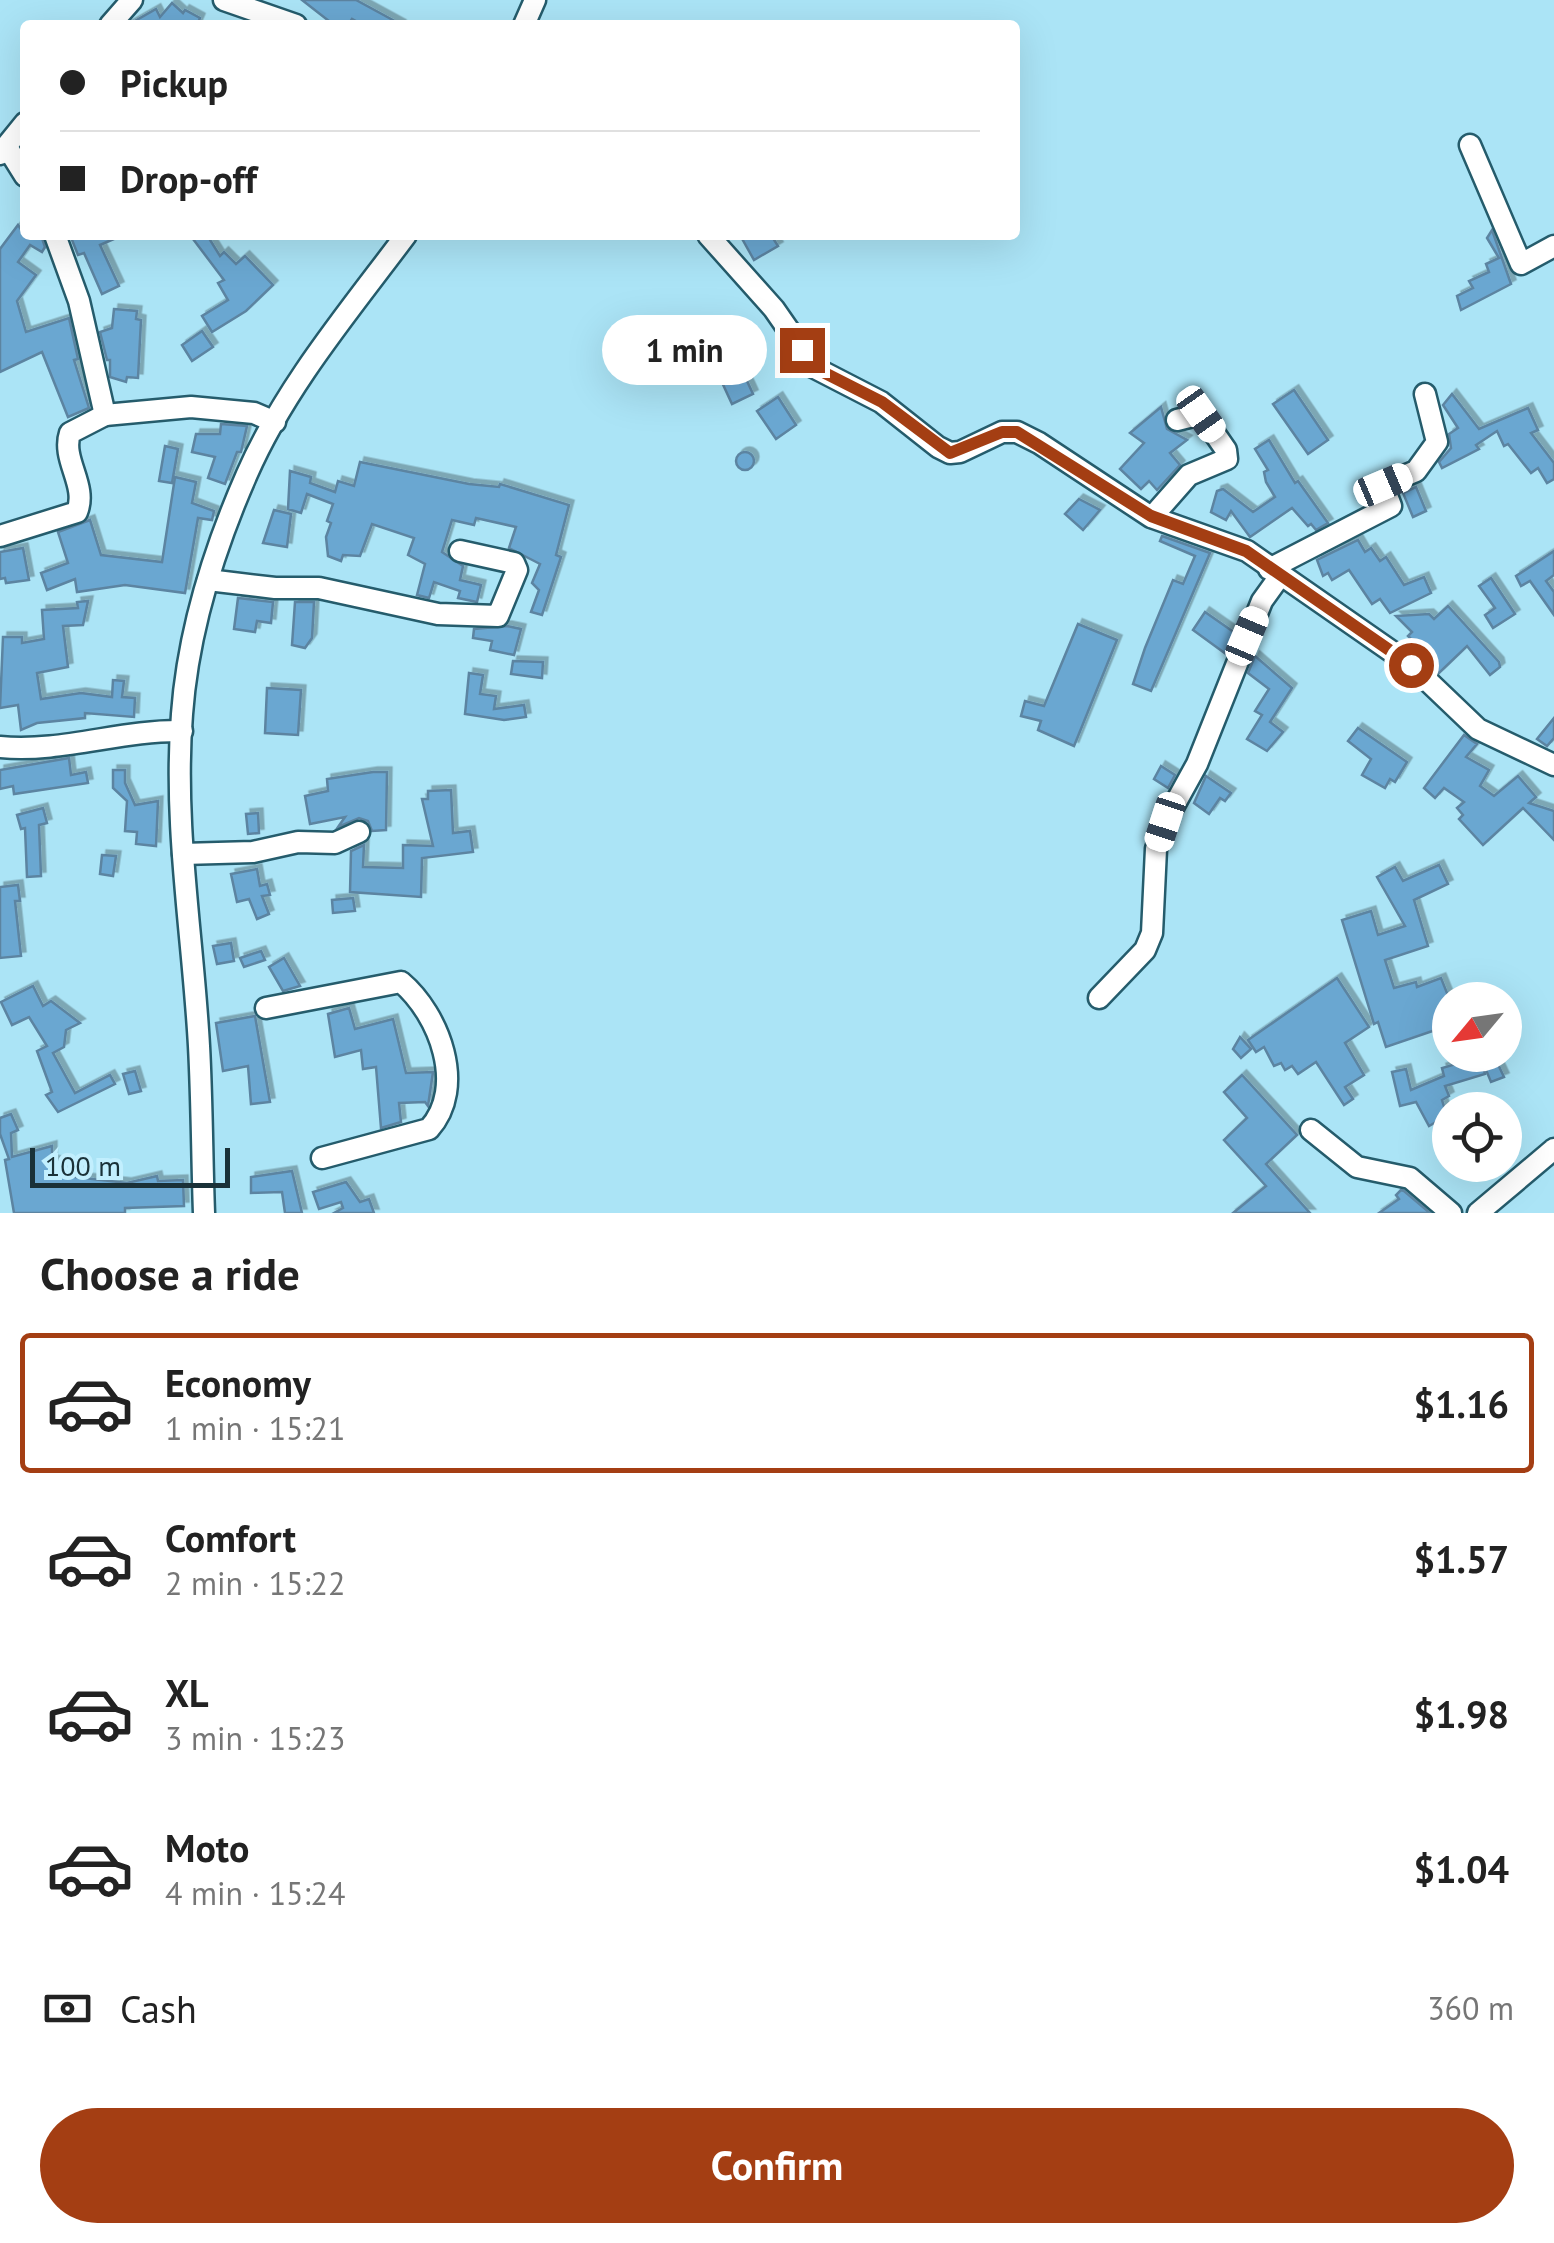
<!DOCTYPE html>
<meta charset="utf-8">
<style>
:root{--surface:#fff;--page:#f2f2f2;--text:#222;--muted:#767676;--line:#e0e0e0;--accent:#a43e13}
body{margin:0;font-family:"PT Sans",sans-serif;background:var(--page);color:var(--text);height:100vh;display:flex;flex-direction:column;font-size:38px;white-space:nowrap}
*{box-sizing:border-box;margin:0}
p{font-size:32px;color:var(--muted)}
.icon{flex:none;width:55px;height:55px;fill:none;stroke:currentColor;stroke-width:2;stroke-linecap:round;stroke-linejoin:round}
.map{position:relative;height:1213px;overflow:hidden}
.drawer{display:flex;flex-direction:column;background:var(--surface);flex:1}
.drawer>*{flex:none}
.banner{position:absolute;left:20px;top:20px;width:1000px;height:220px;border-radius:10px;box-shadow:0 10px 40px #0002;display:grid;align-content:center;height:220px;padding:0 40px;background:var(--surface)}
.needle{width:65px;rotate:241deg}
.tools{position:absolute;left:1432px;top:982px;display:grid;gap:20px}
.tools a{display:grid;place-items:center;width:90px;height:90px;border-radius:50%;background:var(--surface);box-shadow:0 10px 40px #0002;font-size:50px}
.scale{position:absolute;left:30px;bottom:25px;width:200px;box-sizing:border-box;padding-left:10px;border:5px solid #1a3138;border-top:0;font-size:28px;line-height:35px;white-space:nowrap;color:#1a3138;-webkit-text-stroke:8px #c2effe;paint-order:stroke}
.end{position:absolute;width:45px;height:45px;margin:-22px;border:12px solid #a43e13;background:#fff;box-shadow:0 0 0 5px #fff}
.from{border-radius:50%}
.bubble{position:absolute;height:70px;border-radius:35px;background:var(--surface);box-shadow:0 10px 40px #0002;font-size:32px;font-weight:700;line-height:70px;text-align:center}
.car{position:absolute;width:30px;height:60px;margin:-30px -15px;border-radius:12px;box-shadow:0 0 8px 2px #0007;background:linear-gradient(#fff 24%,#345 0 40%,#fff 0 76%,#345 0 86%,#fff 0)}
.banner b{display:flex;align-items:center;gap:35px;height:95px;font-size:38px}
.banner b+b{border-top:2px solid var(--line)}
.banner i{width:25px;height:25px;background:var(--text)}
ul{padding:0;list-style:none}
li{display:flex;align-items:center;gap:30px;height:140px;margin:0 20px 15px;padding:0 20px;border:5px solid transparent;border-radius:10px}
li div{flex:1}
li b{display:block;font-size:38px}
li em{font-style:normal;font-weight:700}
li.selected{border-color:var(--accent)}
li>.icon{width:90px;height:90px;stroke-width:1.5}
h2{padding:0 40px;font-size:45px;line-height:120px}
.pay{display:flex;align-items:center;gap:25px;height:110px;padding:0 40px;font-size:38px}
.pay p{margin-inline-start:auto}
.button{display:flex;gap:20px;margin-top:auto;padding:20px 40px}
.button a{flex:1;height:115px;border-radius:60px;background:var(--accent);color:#fff;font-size:40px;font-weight:700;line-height:115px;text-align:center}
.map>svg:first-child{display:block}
</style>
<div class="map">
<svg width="1554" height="1213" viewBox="0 0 1554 1213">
<defs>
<filter id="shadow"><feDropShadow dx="4.5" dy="-4.5" stdDeviation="0" flood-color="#0004"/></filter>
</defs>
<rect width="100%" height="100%" fill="#abe4f6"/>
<g fill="#6ba7d1" stroke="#5c84a1" stroke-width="2.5" filter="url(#shadow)">
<polygon points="302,0 356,0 402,25 363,25 352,19 348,25 334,25"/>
<polygon points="172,3 183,13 185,10 200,18 197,25 128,25 156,9 160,17"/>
<polygon points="18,225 25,235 42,238 45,247 42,252 30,245 18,262 36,275 17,301 26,332 69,318 78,359 74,360 89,408 68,417 42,352 0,372 0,249"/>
<polygon points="1492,230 1511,284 1461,310 1457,296 1473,288 1469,281 1489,272 1486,264 1499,258 1487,238"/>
<polygon points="70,235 123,235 100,245 119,286 102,294 84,253 78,255"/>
<polygon points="190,235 207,235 220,256 224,252 236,264 245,256 273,285 246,311 212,332 202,316 228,300 218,283 224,280"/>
<polygon points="740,235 771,235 778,246 754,260"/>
<polygon points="114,309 137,311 136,319 141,320 138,378 127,377 126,382 110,377 110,360 107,360 100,332 112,328"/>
<polygon points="202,331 213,347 192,361 182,345"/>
<polygon points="741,368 753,394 732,404 720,378"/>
<polygon points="1294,390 1328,440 1308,454 1273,404"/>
<polygon points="1452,394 1479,429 1528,408 1538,430 1531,433 1554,463 1554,479 1547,483 1538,468 1531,473 1508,444 1504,446 1497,431 1476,445 1479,449 1442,468 1439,462 1451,448 1449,434 1458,428 1443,405"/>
<polygon points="778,397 796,425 776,439 757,411"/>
<polygon points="1161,407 1167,429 1187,440 1170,453 1180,465 1157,490 1149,481 1141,489 1120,469 1144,443 1130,433"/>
<polygon points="221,424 247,426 241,452 237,452 225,484 208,478 215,457 192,452 196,434 220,434"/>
<polygon points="1269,440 1295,483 1298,481 1328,523 1316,530 1311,524 1308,526 1292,508 1250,537 1231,511 1226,520 1211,512 1217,491 1223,489 1253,512 1275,497 1266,482 1264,472 1268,470 1255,449"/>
<polygon points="165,446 178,449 172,483 159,481"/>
<circle cx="745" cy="461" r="9"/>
<polygon points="360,462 469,484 499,487 500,484 569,505 556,555 561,557 542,615 531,612 539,590 532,583 540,564 509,548 516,527 476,518 474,525 452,520 442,552 463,566 460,580 481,585 477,602 458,598 460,591 434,582 429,598 417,595 425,564 408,555 414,538 372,524 360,556 343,555 341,561 328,556 326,537 331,523 327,521 333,504 307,494 301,513 288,509 290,471 311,477 310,483 335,492 338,481 354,486"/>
<polygon points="175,477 196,482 192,503 214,511 212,520 198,518 185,593 125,585 77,592 75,579 47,590 41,573 68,563 58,532 90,520 101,555 162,562"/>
<polygon points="1416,487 1426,511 1413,517 1403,493"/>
<polygon points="1079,499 1100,510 1083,530 1065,514"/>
<polygon points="274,510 291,514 287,547 263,543"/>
<polygon points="1162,536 1210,553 1151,691 1133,684 1145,648 1173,580 1183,584 1195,556 1160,541"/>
<polygon points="1358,540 1365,552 1371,548 1380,561 1386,557 1404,585 1424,577 1431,593 1390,613 1380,599 1372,604 1349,570 1332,580 1328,573 1323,576 1317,560"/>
<polygon points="23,548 29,580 6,583 5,578 0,579 0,552"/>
<polygon points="1554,551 1554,575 1546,581 1554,592 1554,615 1530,581 1521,586 1516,576"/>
<polygon points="1491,578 1515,614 1493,628 1485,615 1495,608 1479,586"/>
<polygon points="238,598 273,602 271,623 257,621 255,632 234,629"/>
<polygon points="88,601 83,625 63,626 68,667 37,673 41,699 81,693 112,697 113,680 124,681 122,697 135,698 134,717 85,713 85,718 37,723 21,730 18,705 0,708 3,637 22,637 22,643 44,639 42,610 78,608 77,602"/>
<polygon points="295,602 314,602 312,638 305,648 292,645"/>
<polygon points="1448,606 1499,662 1500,667 1490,675 1467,646 1439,673 1422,656 1425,653 1408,636 1412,632 1396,616 1429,614 1434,619"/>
<polygon points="1205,612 1235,633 1226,654 1193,630"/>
<polygon points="1078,624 1117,640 1074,746 1038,730 1041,721 1021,716 1025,701 1044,706"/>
<polygon points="507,626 521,629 514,655 490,650 492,641 473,638 474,629"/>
<polygon points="1255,656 1292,688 1270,722 1283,732 1267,751 1247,739 1262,715 1255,711 1269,689 1248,673"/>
<polygon points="513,661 543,662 542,678 511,674"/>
<polygon points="469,673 483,675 480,694 496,696 494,709 524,705 526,717 504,720 465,714"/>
<polygon points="267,688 301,690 298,735 265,733"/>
<polygon points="1554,718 1554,738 1547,746 1537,739"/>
<polygon points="1358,728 1407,762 1395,782 1390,779 1385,788 1362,775 1371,759 1348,741"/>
<polygon points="1464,735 1477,744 1466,757 1489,770 1480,786 1494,796 1518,776 1536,797 1529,803 1554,811 1554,840 1523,808 1483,845 1459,819 1463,815 1457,808 1464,802 1444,788 1435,798 1424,788"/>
<polygon points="69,758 71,775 86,772 88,783 14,794 13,786 0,789 0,770"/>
<polygon points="1161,766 1175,775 1168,788 1154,779"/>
<polygon points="113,770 125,770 125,783 135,805 158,801 156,846 136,844 137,832 125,831 127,801 113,788"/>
<polygon points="373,772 387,772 386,830 372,831 368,821 359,818 338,827 345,817 310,824 305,796 328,791 327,779"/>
<polygon points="1206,776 1231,793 1225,801 1220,798 1209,814 1194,803"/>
<polygon points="451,790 453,833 470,831 473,852 422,858 421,897 350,892 351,851 364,845 363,867 403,868 403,845 433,846 422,799 428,799 428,791"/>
<polygon points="43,808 47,823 39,825 41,876 27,877 25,828 21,829 17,815"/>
<polygon points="258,813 259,833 248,834 246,814"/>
<polygon points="102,855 116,856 113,876 100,874"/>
<polygon points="1439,865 1448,884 1414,900 1428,946 1385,960 1394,988 1416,982 1417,987 1441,978 1449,998 1450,1025 1386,1047 1378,1022 1374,1024 1342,920 1371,911 1378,935 1405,926 1377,877 1395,867 1403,881"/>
<polygon points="257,869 260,886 267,884 270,895 262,896 269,914 257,919 249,899 237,902 231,874"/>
<polygon points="18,885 20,901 15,901 21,956 0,958 0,887"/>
<polygon points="353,898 355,911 333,913 332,900"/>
<polygon points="231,943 234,961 217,964 213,946"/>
<polygon points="261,951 265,960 244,967 240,958"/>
<polygon points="284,958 300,986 283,991 269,967"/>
<polygon points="1337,978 1369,1027 1345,1043 1364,1075 1345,1087 1353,1099 1344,1105 1316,1062 1298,1074 1292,1066 1285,1070 1281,1063 1274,1066 1264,1047 1256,1052 1248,1040"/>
<polygon points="33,986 43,1006 51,1001 80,1023 66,1030 64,1047 53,1053 75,1093 110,1075 115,1084 58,1112 46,1095 52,1092 37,1051 47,1046 29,1017 12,1025 1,1002"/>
<polygon points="349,1008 355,1029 393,1019 406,1073 433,1072 428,1106 425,1102 399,1103 401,1122 381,1128 376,1067 363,1069 361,1050 335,1057 328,1014"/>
<polygon points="255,1016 270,1102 251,1104 248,1066 223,1071 216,1023"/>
<polygon points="1240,1037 1251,1049 1241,1058 1233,1049"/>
<polygon points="1480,1057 1485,1074 1445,1086 1449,1096 1442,1100 1450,1126 1436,1122 1429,1126 1416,1102 1400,1106 1392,1072 1406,1069 1411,1090 1444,1076 1442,1068"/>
<polygon points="1496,1060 1504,1077 1491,1082 1484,1065"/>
<polygon points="135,1071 141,1091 129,1094 123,1074"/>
<polygon points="1242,1075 1297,1135 1266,1164 1310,1213 1233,1213 1266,1186 1224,1140 1247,1118 1224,1092"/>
<polygon points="11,1114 18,1130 11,1133 12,1157 52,1146 52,1160 81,1167 75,1177 127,1183 157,1176 158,1181 183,1180 184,1206 125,1208 125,1213 14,1213 5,1160 9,1159 0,1134 0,1118"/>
<polygon points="292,1171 302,1213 285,1213 282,1192 251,1193 251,1177"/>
<polygon points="346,1182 360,1202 369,1199 374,1213 334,1213 343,1208 341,1202 319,1209 313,1192"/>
<polygon points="1401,1190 1404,1191 1430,1213 1379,1213 1399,1199 1396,1195"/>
</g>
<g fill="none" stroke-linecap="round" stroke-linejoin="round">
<defs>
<g id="minor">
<polyline points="224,0 296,25"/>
<polyline points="110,25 132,0"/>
<polyline points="524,25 535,0"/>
<polyline points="1470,145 1521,264 1554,246"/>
<polyline points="7,147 25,176"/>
<polyline points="0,154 25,123"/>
<polyline points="55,235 79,301 105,415 191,407 254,413 275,422"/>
<polyline points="708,235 774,309 815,368 881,402 938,447 950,453 960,452 1002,432 1017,432 1039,443 1151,517 1247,551 1411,665 1478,729 1554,765"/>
<polyline points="1152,517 1189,475 1227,459 1226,450 1201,414 1177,420"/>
<path d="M0 536 77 512C88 485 61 460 70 433L105 415"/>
<polyline points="1269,569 1391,506 1383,485 1416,471 1437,442 1425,394"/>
<polyline points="208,580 275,588 319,588 438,614 498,616 517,570 514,563 460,551"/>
<path d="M0 747C61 753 121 730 182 731"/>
<polyline points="183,854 253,852 298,842 335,843 359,832"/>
<polyline points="1099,998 1145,950 1152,933 1156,849 1165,822 1197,764 1262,601 1280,576"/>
<path d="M266 1008 401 982C439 1014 467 1087 429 1129L322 1158"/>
<polyline points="1311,1130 1357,1167 1410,1178 1451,1213"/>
<path d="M204 1213C202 1158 202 1102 199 1046 193 936 173 825 182 714 188 632 214 549 247 474 285 387 350 310 406 235"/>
<polyline points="1478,1213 1554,1149"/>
</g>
</defs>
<use href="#minor" stroke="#255c6c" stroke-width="25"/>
<use href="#minor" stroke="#fff" stroke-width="20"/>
</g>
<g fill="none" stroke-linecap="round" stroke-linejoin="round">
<polyline stroke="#a43e13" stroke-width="12" points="802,350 815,368 882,402 950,453 1002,432 1017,432 1151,516 1246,551 1411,665"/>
</g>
</svg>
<div class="tools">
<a><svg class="needle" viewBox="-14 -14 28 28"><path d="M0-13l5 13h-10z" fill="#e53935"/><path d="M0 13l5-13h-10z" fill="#767676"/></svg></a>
<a><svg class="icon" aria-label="locate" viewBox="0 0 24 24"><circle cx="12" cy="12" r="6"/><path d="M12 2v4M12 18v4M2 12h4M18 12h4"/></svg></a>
</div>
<div class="scale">100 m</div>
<i class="end from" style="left:1411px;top:665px"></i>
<i class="end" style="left:802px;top:350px"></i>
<div class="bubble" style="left:602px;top:315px;width:165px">1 min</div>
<i class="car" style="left:1201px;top:414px;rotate:145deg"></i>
<i class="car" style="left:1383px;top:485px;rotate:67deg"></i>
<i class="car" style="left:1247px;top:636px;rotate:23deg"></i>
<i class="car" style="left:1165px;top:822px;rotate:198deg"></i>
<div class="banner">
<b><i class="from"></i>Pickup</b>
<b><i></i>Drop-off</b>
</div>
</div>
<section class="drawer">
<h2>Choose a ride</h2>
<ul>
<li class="selected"><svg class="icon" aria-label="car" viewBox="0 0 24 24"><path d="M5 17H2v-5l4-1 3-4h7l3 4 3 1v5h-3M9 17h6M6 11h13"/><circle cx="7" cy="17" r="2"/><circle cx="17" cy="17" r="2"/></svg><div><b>Economy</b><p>1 min · 15:21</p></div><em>$1.16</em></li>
<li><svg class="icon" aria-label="car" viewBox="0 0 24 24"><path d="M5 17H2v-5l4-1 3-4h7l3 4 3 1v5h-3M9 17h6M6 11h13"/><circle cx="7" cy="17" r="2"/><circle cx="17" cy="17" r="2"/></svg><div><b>Comfort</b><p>2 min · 15:22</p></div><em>$1.57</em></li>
<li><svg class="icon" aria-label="car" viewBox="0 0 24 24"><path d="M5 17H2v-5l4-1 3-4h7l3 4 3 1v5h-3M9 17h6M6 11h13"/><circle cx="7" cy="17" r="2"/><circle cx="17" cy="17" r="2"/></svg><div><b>XL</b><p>3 min · 15:23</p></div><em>$1.98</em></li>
<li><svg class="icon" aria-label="car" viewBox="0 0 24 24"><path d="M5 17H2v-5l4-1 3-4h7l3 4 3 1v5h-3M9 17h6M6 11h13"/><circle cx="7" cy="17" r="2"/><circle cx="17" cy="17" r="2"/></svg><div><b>Moto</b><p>4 min · 15:24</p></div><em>$1.04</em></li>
</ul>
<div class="pay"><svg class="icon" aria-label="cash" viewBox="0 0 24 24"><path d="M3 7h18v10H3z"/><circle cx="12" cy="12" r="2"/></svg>Cash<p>360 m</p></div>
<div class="button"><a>Confirm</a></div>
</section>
